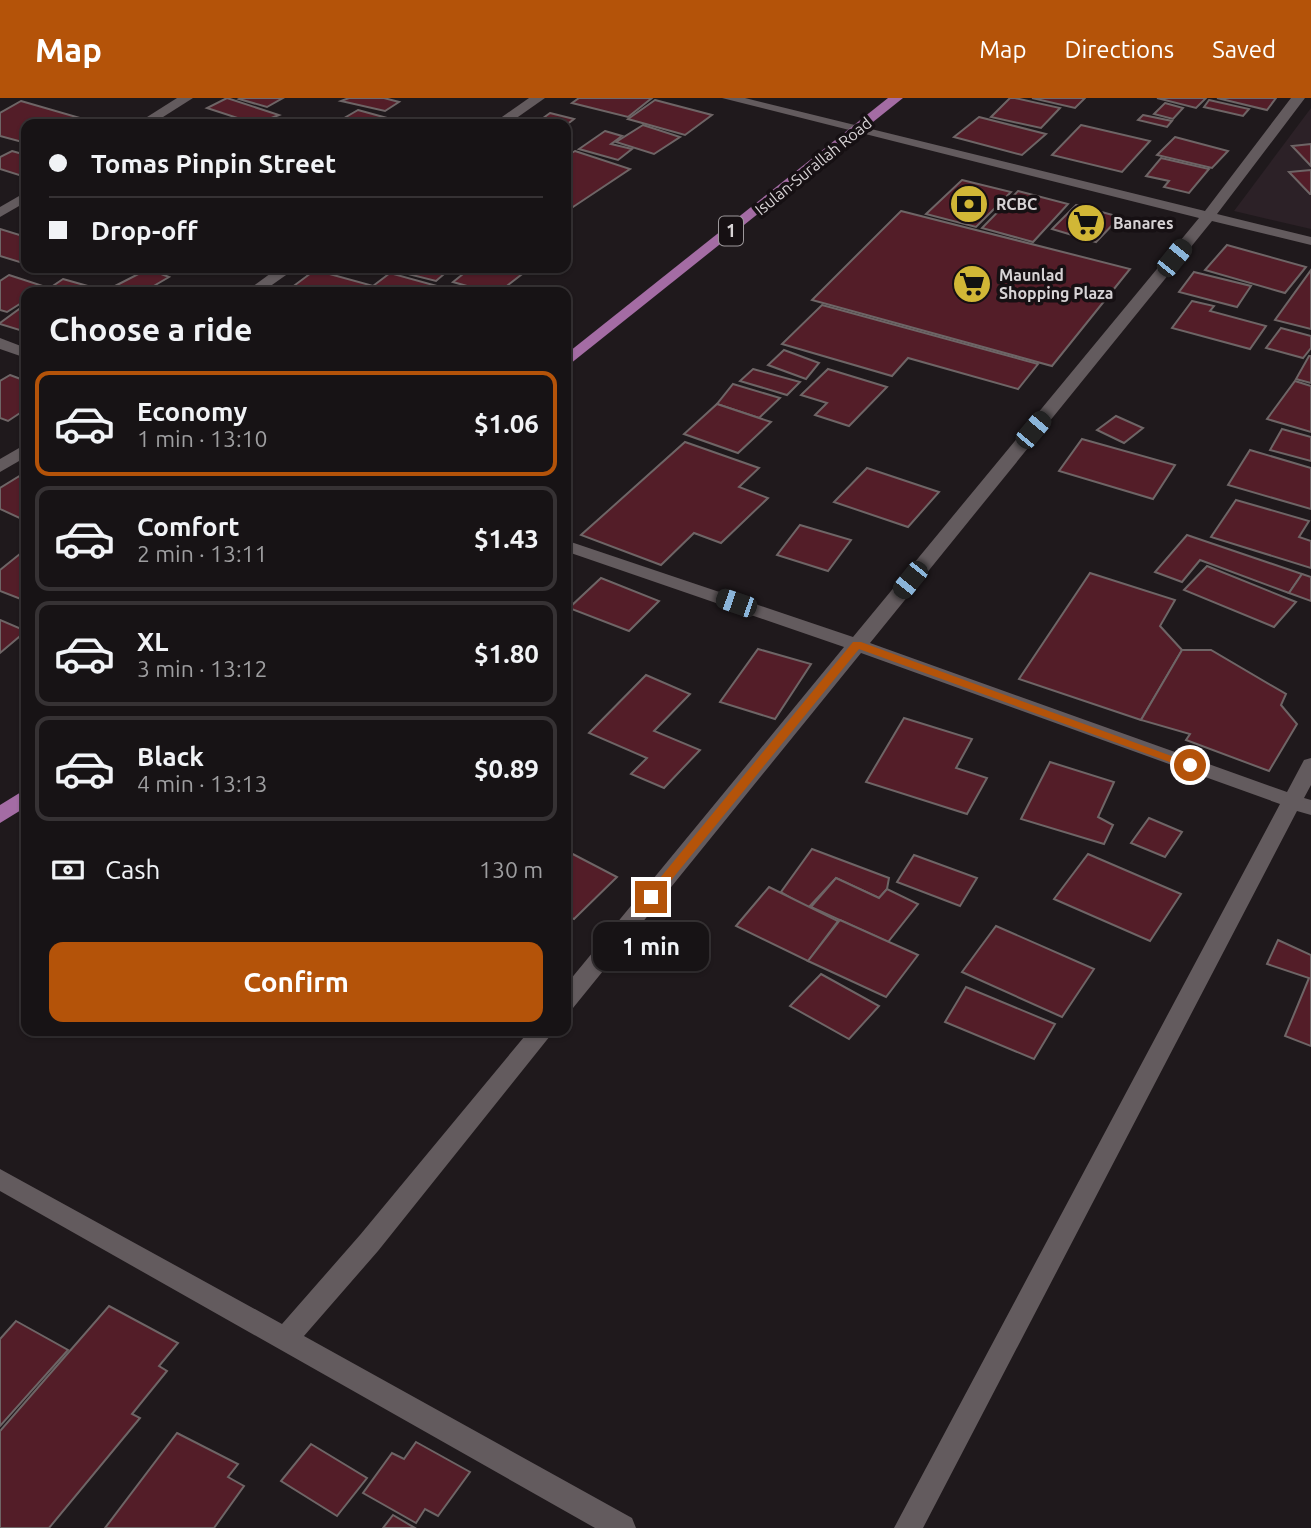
<!DOCTYPE html>
<meta charset="utf-8">
<style>
:root{--surface:#171315;--page:#242022;--text:#f1f3f6;--muted:#9e9ea0;--line:#363234;--accent:#b45309}
body{margin:0;font-family:Ubuntu,sans-serif;background:var(--page);color:var(--text);height:100vh;display:flex;flex-direction:column;font-size:26px;white-space:nowrap}
*{box-sizing:border-box;margin:0}
p{font-size:23px;color:var(--muted)}
.icon{flex:none;width:38px;height:38px;fill:none;stroke:currentColor;stroke-width:2;stroke-linecap:round;stroke-linejoin:round}
.map{position:relative;flex:1;overflow:hidden}
.drawer{position:absolute;left:21px;top:189px;width:550px;height:749px;display:flex;flex-direction:column;background:var(--surface);border-radius:14px;box-shadow:0 2px 5px #0004,0 0 0 2px var(--line)}
.drawer>*{flex:none}
.top-card{position:absolute;left:21px;top:21px;width:550px;height:154px;border-radius:14px;box-shadow:0 2px 5px #0004,0 0 0 2px var(--line);display:grid;align-content:center;height:154px;padding:0 28px;background:var(--surface)}
.end{position:absolute;width:32px;height:32px;margin:-16px;border:9px solid #b45309;background:#fff;box-shadow:0 0 0 4px #fff}
.from{border-radius:50%}
.bubble{position:absolute;height:49px;border-radius:14px;background:var(--surface);box-shadow:0 2px 5px #0004,0 0 0 2px var(--line);font-size:23px;font-weight:700;line-height:49px;text-align:center}
.car{position:absolute;width:21px;height:42px;margin:-21px -10px;border-radius:9px;box-shadow:0 0 5px 2px #0007;background:linear-gradient(#222 24%,#8ab4d8 0 40%,#222 0 76%,#8ab4d8 0 86%,#222 0)}
.top-card b{display:flex;align-items:center;gap:24px;height:66px;font-size:26px}
.top-card b+b{border-top:2px solid var(--line)}
.top-card i{width:18px;height:18px;background:var(--text)}
ul{padding:0;list-style:none}
li{display:flex;align-items:center;gap:21px;height:105px;margin:0 14px 10px;padding:0 14px;border:4px solid var(--line);border-radius:14px}
li div{flex:1}
li b{display:block;font-size:26px}
li em{font-style:normal;font-weight:700}
li.selected{border-color:var(--accent)}
li>.icon{width:63px;height:63px;stroke-width:1.5}
h2{padding:0 28px;font-size:32px;line-height:84px}
.pay{display:flex;align-items:center;gap:18px;height:77px;padding:0 28px;font-size:26px}
.pay p{margin-inline-start:auto}
.primary-button{display:flex;gap:14px;margin-top:auto;padding:14px 28px}
.primary-button a{flex:1;height:80px;border-radius:14px;background:var(--accent);color:#fff;font-size:28px;font-weight:700;line-height:80px;text-align:center}
header{display:flex;align-items:center;gap:42px;box-sizing:border-box;height:98px;padding:0 35px;background:var(--accent);color:#fff}
header strong{font-size:33px}
nav{display:flex;gap:38px;margin-inline-start:auto;font-size:24px}
.map>svg:first-child{display:block}
</style>
<header>
<strong>Map</strong>
<nav><a>Map</a><a>Directions</a><a>Saved</a></nav>
</header>
<div class="map">
<svg width="1311" height="1430" viewBox="0 0 1311 1430">
<rect width="100%" height="100%" fill="#1f191c"/>
<polygon fill="#2c2127" points="1311,10 1311,131 1234,113"/>
<g fill="#531d28" stroke="#6e6566" stroke-width="2">
<polygon points="227,0 279,17 256,26 207,10"/>
<polygon points="241,0 283,0 267,9 239,1"/>
<polygon points="349,0 384,0 399,4 385,13 341,3"/>
<polygon points="579,0 652,0 628,19 572,5"/>
<polygon points="1010,0 1015,0 1060,10 1041,30 991,19"/>
<polygon points="1032,0 1085,0 1075,10"/>
<polygon points="1157,0 1206,0 1196,10"/>
<polygon points="1217,0 1276,0 1267,12"/>
<polygon points="655,2 712,17 685,37 628,21"/>
<polygon points="1209,2 1249,11 1243,18 1204,9"/>
<polygon points="21,3 80,20 69,26 26,26 26,45 0,38 0,15"/>
<polygon points="1165,5 1183,10 1173,21 1154,16"/>
<polygon points="358,12 409,26 334,26"/>
<polygon points="550,15 574,21 565,28 535,26"/>
<polygon points="1143,17 1172,23 1167,29 1138,22"/>
<polygon points="979,19 1046,36 1022,57 954,39"/>
<polygon points="643,27 680,39 654,56 616,44"/>
<polygon points="1081,27 1150,43 1122,74 1052,57"/>
<polygon points="605,33 622,38 611,46 632,51 618,62 579,51"/>
<polygon points="1175,39 1228,53 1212,70 1157,57"/>
<polygon points="1311,46 1311,68 1292,48"/>
<polygon points="12,53 26,57 26,73 19,77 0,71 0,59"/>
<polygon points="575,53 630,71 573,109 565,106 565,59"/>
<polygon points="1161,60 1209,71 1189,95 1164,89 1169,83 1146,78"/>
<polygon points="1311,72 1311,96 1310,96 1289,74"/>
<polygon points="962,82 1011,94 976,129 926,116"/>
<polygon points="1018,93 1068,106 1033,144 982,130"/>
<polygon points="1076,107 1120,119 1096,144 1052,131"/>
<polygon points="901,113 1130,171 1052,268 812,202"/>
<polygon points="0,131 26,139 26,166 0,158"/>
<polygon points="1227,147 1306,169 1285,195 1205,172"/>
<polygon points="384,170 451,170 436,183"/>
<polygon points="459,170 530,170 499,194 488,194 453,184 468,172"/>
<polygon points="148,171 169,179 152,189 164,194 130,194 115,188"/>
<polygon points="315,172 373,188 390,175 455,193 306,194 291,190"/>
<polygon points="1311,172 1311,231 1275,222"/>
<polygon points="1194,174 1251,188 1237,209 1179,194"/>
<polygon points="9,177 46,189 39,194 26,194 26,202 7,214 0,212 0,183"/>
<polygon points="63,181 109,194 44,194"/>
<polygon points="1192,203 1214,208 1210,213 1266,228 1250,251 1172,230"/>
<polygon points="26,206 26,234 0,226 0,225"/>
<polygon points="822,207 1038,266 1018,291 908,260 892,278 782,246"/>
<polygon points="1281,230 1311,238 1311,250 1303,260 1266,250"/>
<polygon points="784,252 819,265 806,281 768,267"/>
<polygon points="1309,258 1311,258 1311,285 1296,281"/>
<polygon points="753,271 800,284 787,297 740,283"/>
<polygon points="828,271 887,289 849,328 815,317 827,305 801,297"/>
<polygon points="10,277 26,283 26,311 8,323 0,320 0,283"/>
<polygon points="1295,283 1311,288 1311,334 1267,321"/>
<polygon points="733,286 780,300 759,320 717,306"/>
<polygon points="717,306 771,324 738,355 684,336"/>
<polygon points="1116,318 1143,330 1124,345 1097,332"/>
<polygon points="1282,331 1311,339 1311,363 1270,352"/>
<polygon points="1082,341 1175,367 1153,401 1059,373"/>
<polygon points="685,344 759,370 739,389 768,400 721,445 694,435 661,467 581,437"/>
<polygon points="1250,352 1311,370 1311,411 1228,387"/>
<polygon points="867,370 939,394 908,429 834,404"/>
<polygon points="26,374 26,423 0,411 0,390"/>
<polygon points="1236,402 1309,423 1299,439 1311,443 1311,470 1211,439"/>
<polygon points="800,427 851,442 828,473 777,457"/>
<polygon points="1187,437 1302,476 1289,495 1200,462 1182,484 1155,474"/>
<polygon points="26,451 26,503 0,493 0,472"/>
<polygon points="1207,468 1296,504 1274,529 1184,492"/>
<polygon points="1090,475 1175,502 1160,528 1182,552 1141,622 1019,581"/>
<polygon points="1302,476 1311,479 1311,503 1289,495"/>
<polygon points="601,480 659,503 629,533 569,510"/>
<polygon points="0,522 26,533 0,555"/>
<polygon points="758,551 811,566 775,621 720,604"/>
<polygon points="1182,552 1211,552 1286,596 1281,607 1297,626 1269,673 1186,642 1190,636 1141,622"/>
<polygon points="646,577 690,596 654,633 700,652 664,690 631,676 647,660 589,635"/>
<polygon points="904,620 972,641 956,670 987,680 967,716 866,684"/>
<polygon points="1050,664 1114,684 1098,719 1113,727 1104,746 1021,721"/>
<polygon points="1149,720 1182,734 1165,759 1131,745"/>
<polygon points="812,751 889,780 887,791 879,800 836,780 808,810 781,794"/>
<polygon points="565,752 617,779 574,821 565,816"/>
<polygon points="1088,756 1181,796 1150,843 1054,801"/>
<polygon points="914,757 977,780 960,808 897,784"/>
<polygon points="836,780 879,800 887,791 918,806 888,844 811,809"/>
<polygon points="769,789 838,823 808,863 736,828"/>
<polygon points="840,822 918,857 886,899 808,863"/>
<polygon points="996,828 1094,871 1062,919 962,874"/>
<polygon points="1278,842 1311,857 1311,948 1285,938 1309,880 1267,866"/>
<polygon points="821,876 879,908 849,941 790,908"/>
<polygon points="966,889 1055,926 1034,961 945,924"/>
<polygon points="109,1208 178,1245 159,1268 167,1273 132,1316 140,1320 49,1430 0,1430 0,1333"/>
<polygon points="16,1223 68,1252 0,1328 0,1241"/>
<polygon points="177,1335 238,1366 228,1379 244,1388 214,1430 105,1430"/>
<polygon points="416,1344 470,1374 438,1418 425,1411 416,1425 363,1395 392,1355 404,1361"/>
<polygon points="311,1346 367,1380 337,1418 281,1383"/>
<polygon points="393,1417 415,1430 383,1430"/>
</g>
<g fill="none" stroke-linecap="round" stroke-linejoin="round">
<g fill="#635b5e" fill-rule="evenodd">
<polygon points="177,0 193,0 152,26 136,26"/>
<polygon points="529,0 545,0 508,26 492,26"/>
<polygon points="722,0 745,0 1205,113 1291,0 1305,0 1217,116 1311,139 1311,147 1212,123 870,545 1287,694 1304,662 1311,660 1311,687 1304,700 1311,702 1311,717 1297,713 923,1430 894,1430 1280,706 861,555 573,910 565,913 565,888 844,549 565,453 565,442 853,539 1199,120"/>
<polygon points="26,94 26,104 0,119 0,109"/>
<polygon points="278,170 296,170 262,194 245,194"/>
<polygon points="0,240 26,250 26,260 0,251"/>
<polygon points="26,346 26,359 0,374 0,361"/>
<polygon points="529,933 554,933 378,1153 304,1238 632,1420 636,1430 595,1430 0,1093 0,1071 282,1226 360,1137"/>
</g>
<g fill="#a46ca4" fill-rule="evenodd">
<polygon points="888,0 903,0 565,270 565,257"/>
<polygon points="26,691 26,709 0,725 0,707"/>
</g>
</g>
<polygon fill="#b45309" points="853,544 861,544 1196,667 1186,670 859,551 655,802 647,802 647,796"/>
<defs>
<symbol id="bank-disc" viewBox="-11 -11 22 22"><circle r="9.5" fill="#d1b736" stroke="#161013"/><path d="M-6-4H6V4H-6ZM0-2.3a2.3 2.3 0 1 0 0 4.6a2.3 2.3 0 1 0 0-4.6Z" fill="#111"/></symbol>
<symbol id="supermarket-disc" viewBox="-11 -11 22 22"><circle r="9.5" fill="#d1b736" stroke="#161013"/><path d="M-6-5.5h2.5l.6 2H6L4.5 2H-2.5L-4.4-4H-6ZM-1.5 3.2a1.3 1.3 0 1 0 .1 0ZM3 3.2a1.3 1.3 0 1 0 .1 0Z" fill="#111"/></symbol>
</defs>
<g fill-rule="evenodd">
<use href="#bank-disc" x="947" y="84" width="44" height="44"/>
<use href="#supermarket-disc" x="1064" y="103" width="44" height="44"/>
<use href="#supermarket-disc" x="950" y="164" width="44" height="44"/>
</g>
<g text-anchor="middle" stroke-width="7" stroke-linejoin="round" paint-order="stroke">
<g font-size="16" fill="#d7d3d5" stroke="#161013">
<text transform="translate(813 68) rotate(-39)" y="6">Isulan-Surallah Road</text>
</g>
<g font-size="16" font-weight="bold" fill="#d7d3d5" stroke="#161013" text-anchor="start">
<text x="996" y="112">RCBC</text>
<text x="1113" y="131">Banares</text>
<text x="999" y="183">Maunlad<tspan x="999" dy="18">Shopping Plaza</tspan></text>
</g>
<rect fill="#161013" stroke="#9d989b" stroke-width="2" x="719" y="118.5" width="24" height="29" rx="5"/>
<g font-size="18" font-weight="bold" fill="#d7d3d5">
<text x="731" y="139">1</text>
</g>
</g>
</svg>
<i class="end from" style="left:1190px;top:667px"></i>
<i class="end" style="left:651px;top:799px"></i>
<div class="bubble" style="left:593px;top:824px;width:116px">1 min</div>
<i class="car" style="left:1174px;top:160px;rotate:39deg"></i>
<i class="car" style="left:1033px;top:332px;rotate:40deg"></i>
<i class="car" style="left:910px;top:482px;rotate:219deg"></i>
<i class="car" style="left:736px;top:505px;rotate:289deg"></i>
<div class="top-card">
<b><i class="from"></i>Tomas Pinpin Street</b>
<b><i></i>Drop-off</b>
</div>
<section class="drawer">
<h2>Choose a ride</h2>
<ul>
<li class="selected"><svg class="icon" aria-label="car" viewBox="0 0 24 24"><path d="M5 17H2v-5l4-1 3-4h7l3 4 3 1v5h-3M9 17h6M6 11h13"/><circle cx="7" cy="17" r="2"/><circle cx="17" cy="17" r="2"/></svg><div><b>Economy</b><p>1 min · 13:10</p></div><em>$1.06</em></li>
<li><svg class="icon" aria-label="car" viewBox="0 0 24 24"><path d="M5 17H2v-5l4-1 3-4h7l3 4 3 1v5h-3M9 17h6M6 11h13"/><circle cx="7" cy="17" r="2"/><circle cx="17" cy="17" r="2"/></svg><div><b>Comfort</b><p>2 min · 13:11</p></div><em>$1.43</em></li>
<li><svg class="icon" aria-label="car" viewBox="0 0 24 24"><path d="M5 17H2v-5l4-1 3-4h7l3 4 3 1v5h-3M9 17h6M6 11h13"/><circle cx="7" cy="17" r="2"/><circle cx="17" cy="17" r="2"/></svg><div><b>XL</b><p>3 min · 13:12</p></div><em>$1.80</em></li>
<li><svg class="icon" aria-label="car" viewBox="0 0 24 24"><path d="M5 17H2v-5l4-1 3-4h7l3 4 3 1v5h-3M9 17h6M6 11h13"/><circle cx="7" cy="17" r="2"/><circle cx="17" cy="17" r="2"/></svg><div><b>Black</b><p>4 min · 13:13</p></div><em>$0.89</em></li>
</ul>
<div class="pay"><svg class="icon" aria-label="cash" viewBox="0 0 24 24"><path d="M3 7h18v10H3z"/><circle cx="12" cy="12" r="2"/></svg>Cash<p>130 m</p></div>
<div class="primary-button"><a>Confirm</a></div>
</section>
</div>
